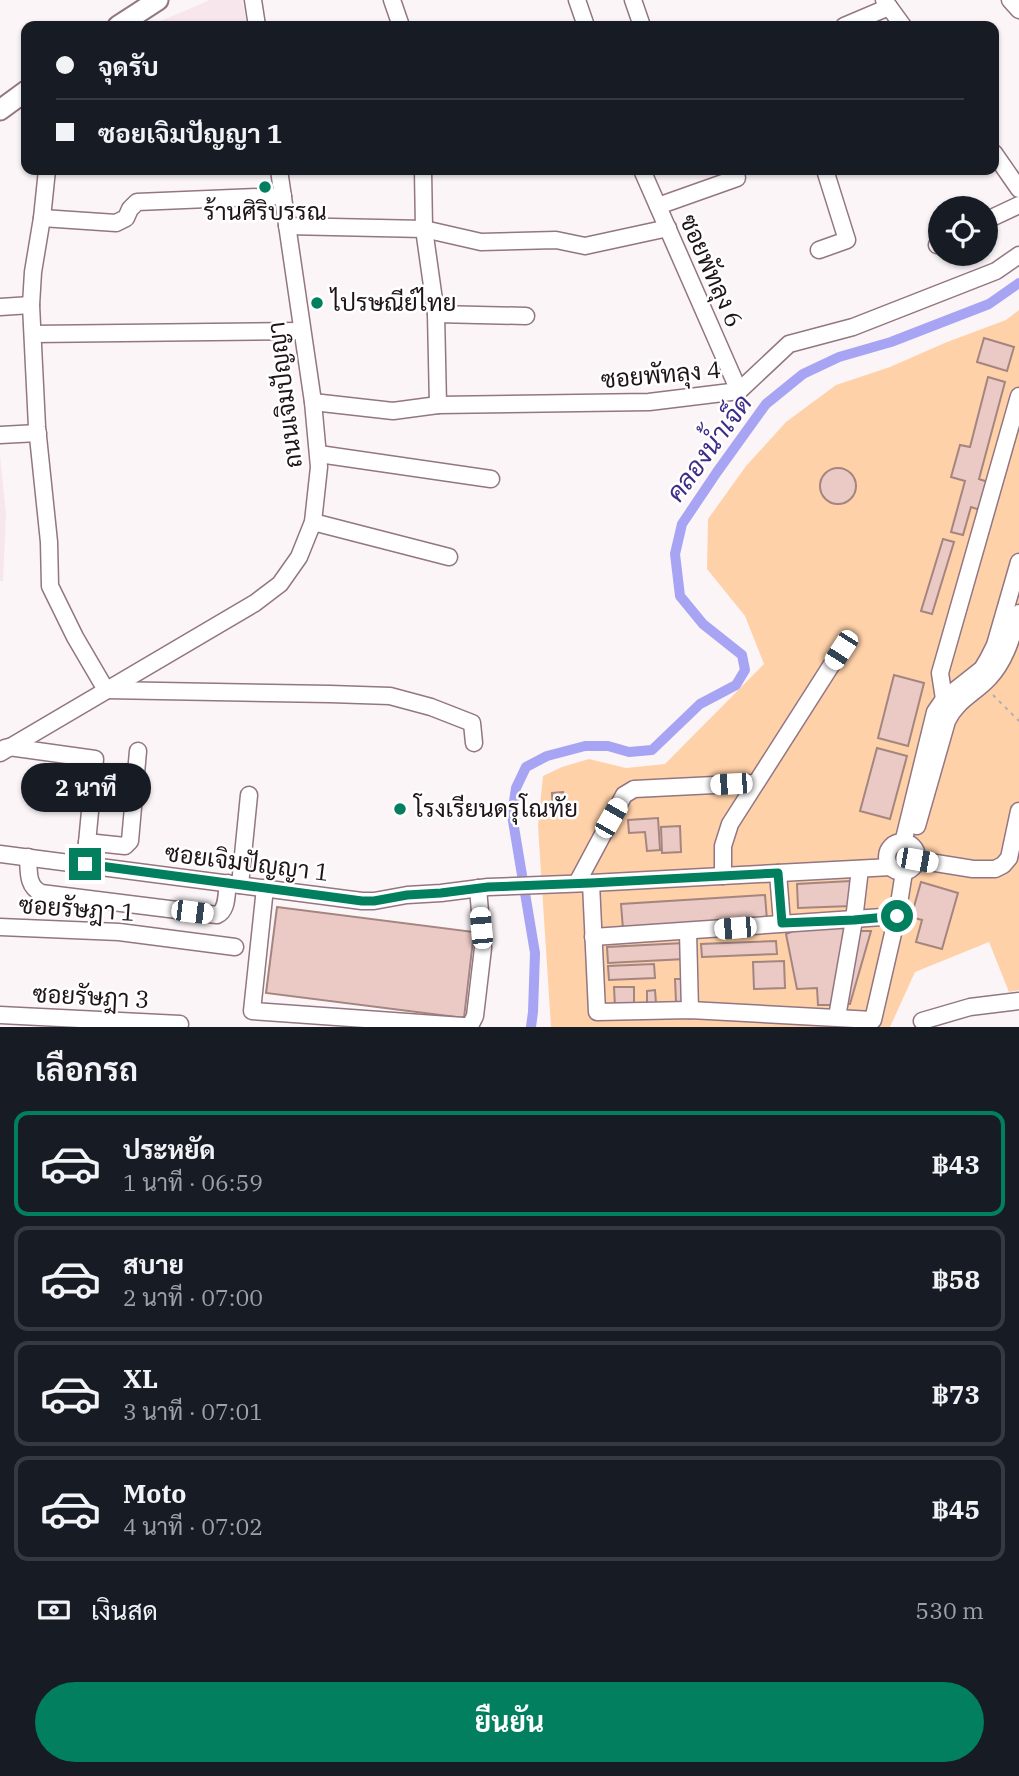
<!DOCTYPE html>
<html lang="th">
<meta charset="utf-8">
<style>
:root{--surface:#171b24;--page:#242831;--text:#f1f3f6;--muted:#9ea1a6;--line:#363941;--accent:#017f5f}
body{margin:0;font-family:"IBM Plex Serif",Sarabun,serif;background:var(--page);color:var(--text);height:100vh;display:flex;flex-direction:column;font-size:26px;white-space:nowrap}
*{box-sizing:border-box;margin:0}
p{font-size:23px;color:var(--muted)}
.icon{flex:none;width:38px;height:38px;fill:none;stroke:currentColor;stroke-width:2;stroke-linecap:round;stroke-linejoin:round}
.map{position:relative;height:1027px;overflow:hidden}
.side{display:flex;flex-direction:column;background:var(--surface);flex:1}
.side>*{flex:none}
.banner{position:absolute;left:21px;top:21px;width:978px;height:154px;border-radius:14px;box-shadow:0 2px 5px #0004;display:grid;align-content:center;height:154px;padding:0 35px;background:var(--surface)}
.controls{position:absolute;left:928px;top:196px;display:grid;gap:14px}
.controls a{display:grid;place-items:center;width:70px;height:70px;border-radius:50%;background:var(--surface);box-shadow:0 2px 5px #0004;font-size:35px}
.end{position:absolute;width:32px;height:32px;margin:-16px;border:9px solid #017f5f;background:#fff;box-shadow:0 0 0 4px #fff}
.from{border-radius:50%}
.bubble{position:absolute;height:49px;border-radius:24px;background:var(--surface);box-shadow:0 2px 5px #0004;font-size:23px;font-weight:700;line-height:49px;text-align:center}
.car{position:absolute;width:21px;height:42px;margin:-21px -10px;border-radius:9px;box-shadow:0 0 5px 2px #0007;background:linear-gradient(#fff 24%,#345 0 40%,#fff 0 76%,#345 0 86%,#fff 0)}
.banner b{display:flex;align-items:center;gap:24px;height:66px;font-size:26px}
.banner b+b{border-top:2px solid var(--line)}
.banner i{width:18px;height:18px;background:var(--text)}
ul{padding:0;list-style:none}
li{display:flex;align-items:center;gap:21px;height:105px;margin:0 14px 10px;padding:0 21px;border:4px solid var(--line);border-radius:14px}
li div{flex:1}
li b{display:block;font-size:26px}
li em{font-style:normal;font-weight:700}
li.active{border-color:var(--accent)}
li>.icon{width:63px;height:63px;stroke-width:1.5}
h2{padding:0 35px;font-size:32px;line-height:84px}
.pay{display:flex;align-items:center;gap:18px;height:77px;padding:0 35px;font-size:26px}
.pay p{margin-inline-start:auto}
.button{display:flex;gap:14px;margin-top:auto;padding:14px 35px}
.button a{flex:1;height:80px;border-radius:42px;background:var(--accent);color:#fff;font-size:28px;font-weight:700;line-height:80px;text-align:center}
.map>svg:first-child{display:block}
</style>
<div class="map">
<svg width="1019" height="1027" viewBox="0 0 1019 1027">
<rect width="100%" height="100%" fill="#fbf5f7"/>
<g fill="#f7e7ed">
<polygon points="210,0 242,0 247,26 156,26 156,23"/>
<polygon points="0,456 6,514 3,581 0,581"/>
</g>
<polygon fill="#ffd1a9" points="1019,310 1019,990 1009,992 989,942 915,972 890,1027 551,1027 538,826 543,776 562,767 589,759 626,768 665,764 764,664 745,616 707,569 708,519 746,466 786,422 836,385 890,367 947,342 1006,320"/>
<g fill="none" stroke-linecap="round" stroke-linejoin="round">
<polyline stroke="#a7a4f3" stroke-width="10" points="531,1027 533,1012 535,953 512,815 516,788 526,767 547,756 585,746 608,746 629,752 652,750 700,704 736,685 745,670 742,655 703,624 680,596 675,554 682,524 717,472 766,404 803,374 839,357 891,342 989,304 1019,283"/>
</g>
<g fill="#ebc9c4" stroke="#a48580" stroke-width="2">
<polygon points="984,338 1014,347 1007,371 977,362"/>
<polygon points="988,377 1005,382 979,479 988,482 980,510 971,507 963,535 951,532 965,481 951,477 960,445 970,447"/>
<circle cx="838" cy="486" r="18"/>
<polygon points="943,539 954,542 932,614 921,611"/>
<polygon points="894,675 924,683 908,746 878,738"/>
<polygon points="877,748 907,756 890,819 860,811"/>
<polygon points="563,792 564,812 553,813 552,793"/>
<polygon points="658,818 660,850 647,851 645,832 629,833 628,820"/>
<polygon points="680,826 681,852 662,853 661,827"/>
<polygon points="850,881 851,906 798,908 797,884"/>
<polygon points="921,882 958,893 942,949 916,942 922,920 911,917"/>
<polygon points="765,895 767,920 623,929 621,904"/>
<polygon points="277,907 474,932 464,1018 266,993"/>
<polygon points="833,926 846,929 832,1005 818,1005 817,988 797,989 786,934 798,929"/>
<polygon points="859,931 871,931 850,1004 842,1004"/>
<polygon points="776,941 777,954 702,957 701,944"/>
<polygon points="684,943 685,959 608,963 607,947"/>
<polygon points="784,961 785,988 754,989 753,962"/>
<polygon points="654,964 655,978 609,980 608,966"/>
<polygon points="675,979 685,979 686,1002 676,1002"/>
<polygon points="614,987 634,987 634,1006 615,1007"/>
<polygon points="655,990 656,1003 647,1004 647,991"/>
</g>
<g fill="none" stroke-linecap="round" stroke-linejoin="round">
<defs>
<g id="minor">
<polyline points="253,0 257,26"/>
<polyline points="392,0 401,26"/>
<polyline points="577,0 586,26"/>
<polyline points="633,0 642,26"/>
<polyline points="884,0 903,26"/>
<polyline points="1010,0 1019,10"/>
<polyline points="844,26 889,7"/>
<polyline points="994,153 1019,189"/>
<polyline points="47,170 42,218 33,272 31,305 37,427 49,542 50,586 75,637 106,690 330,694 390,696 431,707 472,723 474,743"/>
<polyline points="423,170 424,229 436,314 438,405"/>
<polyline points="642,170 739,391"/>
<polyline points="658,206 737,178"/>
<polyline points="42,218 116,223 126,218 130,209 137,202 283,196"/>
<polyline points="985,221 1019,205"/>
<polyline points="287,226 424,229 481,242 556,240 585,246 668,228"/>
<polyline points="937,245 940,243"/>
<polyline points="819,250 847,240 825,170"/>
<polyline points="0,307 31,305"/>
<polyline points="436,314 526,316"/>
<polyline points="33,334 301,331"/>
<polyline points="313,402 393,411 438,405 649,402 739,391 789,344 853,327 996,271 1019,255"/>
<polyline points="0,435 38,433"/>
<polyline points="319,454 491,479"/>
<polyline points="313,522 449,557"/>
<polyline points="944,699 940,673 1019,396"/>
<polyline points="5,748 9,747 95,759 85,864"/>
<polyline points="0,753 255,603 280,584 299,557 313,522 319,467 313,402 279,170"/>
<path d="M917 826 947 721C957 700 974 694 989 678 1006 660 1012 636 1019 613"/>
<polyline points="87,842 125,846 130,841 138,751"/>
<circle cx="902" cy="857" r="15"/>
<polyline points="903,843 935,712 944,699 982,669 988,659 995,645 1019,562"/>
<polyline points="0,854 362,901 374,901 407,895 441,893 488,887 591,883 891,867"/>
<path d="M28 857C29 872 27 886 41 893L217 915C228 910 226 894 228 883"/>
<polyline points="917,860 973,869 995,869 1003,865 1009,858 1019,811"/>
<polyline points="778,873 782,923"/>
<polyline points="723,876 723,846 730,824 841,650"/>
<polyline points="577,883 624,795 634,789 755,783"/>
<polyline points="591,883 597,1012 690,1010 873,1020 897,916 904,872"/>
<polyline points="240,885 249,795"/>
<polyline points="265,888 252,1011 463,1026 471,1024 475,1016 483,948 478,888"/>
<polyline points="0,927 119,932 235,947"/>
<polyline points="688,932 690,1010"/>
<polyline points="593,937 897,916"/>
<polyline points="0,1015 180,1024"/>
<polyline points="837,1017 854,920 860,869"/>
<polyline points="922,1021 970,1007 1019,1001"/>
</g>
<g id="major">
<polyline points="118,26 158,0"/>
<polyline points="0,110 26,91"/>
</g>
</defs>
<use href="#minor" stroke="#937681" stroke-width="19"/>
<use href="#major" stroke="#937681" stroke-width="23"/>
<polyline stroke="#b5aeb0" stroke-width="2" stroke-dasharray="3.5 5" stroke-linecap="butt" points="993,695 1019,721"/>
<use href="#minor" stroke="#fff" stroke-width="16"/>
<use href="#major" stroke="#fff" stroke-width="19"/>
</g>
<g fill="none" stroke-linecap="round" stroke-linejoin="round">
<polyline stroke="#017f5f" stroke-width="9" points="85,864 362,901 374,901 407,895 441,893 488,887 591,883 778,873 782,923 854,920 897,916"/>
</g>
<g fill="#017f5f" stroke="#fff" stroke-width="2.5">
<circle cx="265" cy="187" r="7"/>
<circle cx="317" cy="303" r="7"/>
<circle cx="400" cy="809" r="7"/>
</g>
<g text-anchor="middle" stroke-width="5" stroke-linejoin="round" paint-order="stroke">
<g font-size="24" fill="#1f1418" stroke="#fff" text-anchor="start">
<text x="265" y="220" text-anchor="middle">ร้านศิริบรรณ</text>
<text x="331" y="311">ไปรษณีย์ไทย</text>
<text x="414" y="817">โรงเรียนดรุโณทัย</text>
</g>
<g font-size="24" fill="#1f1418" stroke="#fff">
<text transform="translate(711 271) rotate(66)" y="8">ซอยพัทลุง 6</text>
<text transform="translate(661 375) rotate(-5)" y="8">ซอยพัทลุง 4</text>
<text transform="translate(285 395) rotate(-97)" y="8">ถนนเจิมปัญญา</text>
<text transform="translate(247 863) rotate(7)" y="8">ซอยเจิมปัญญา 1</text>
<text transform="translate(77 909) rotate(4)" y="8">ซอยรัษฎา 1</text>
<text transform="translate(91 997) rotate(3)" y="8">ซอยรัษฎา 3</text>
</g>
<g font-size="26" font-style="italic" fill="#3d2d88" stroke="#fff">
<text transform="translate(709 448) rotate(-54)" y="9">คลองน้ำเจ็ด</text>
</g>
</g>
</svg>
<div class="controls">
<a><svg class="icon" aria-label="locate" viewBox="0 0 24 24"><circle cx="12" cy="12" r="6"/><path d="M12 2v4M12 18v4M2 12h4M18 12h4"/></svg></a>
</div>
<i class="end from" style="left:897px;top:916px"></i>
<i class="end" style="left:85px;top:864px"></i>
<div class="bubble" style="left:21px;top:763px;width:130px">2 นาที</div>
<i class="car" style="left:841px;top:650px;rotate:213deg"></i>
<i class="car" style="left:731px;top:784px;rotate:267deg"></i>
<i class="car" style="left:611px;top:818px;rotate:30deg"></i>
<i class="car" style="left:917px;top:860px;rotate:100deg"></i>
<i class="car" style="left:192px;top:912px;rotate:97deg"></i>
<i class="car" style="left:481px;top:928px;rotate:355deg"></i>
<i class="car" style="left:735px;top:928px;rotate:265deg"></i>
<div class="banner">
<b><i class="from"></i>จุดรับ</b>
<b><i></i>ซอยเจิมปัญญา 1</b>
</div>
</div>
<section class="side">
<h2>เลือกรถ</h2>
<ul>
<li class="active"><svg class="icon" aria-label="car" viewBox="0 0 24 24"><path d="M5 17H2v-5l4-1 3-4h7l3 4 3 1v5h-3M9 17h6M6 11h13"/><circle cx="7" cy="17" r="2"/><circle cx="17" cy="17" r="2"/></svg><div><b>ประหยัด</b><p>1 นาที · 06:59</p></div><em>฿43</em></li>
<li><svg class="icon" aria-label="car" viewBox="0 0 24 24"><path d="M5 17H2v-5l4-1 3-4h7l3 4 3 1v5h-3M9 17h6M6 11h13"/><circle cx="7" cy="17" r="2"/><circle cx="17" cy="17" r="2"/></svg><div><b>สบาย</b><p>2 นาที · 07:00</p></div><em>฿58</em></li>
<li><svg class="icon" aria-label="car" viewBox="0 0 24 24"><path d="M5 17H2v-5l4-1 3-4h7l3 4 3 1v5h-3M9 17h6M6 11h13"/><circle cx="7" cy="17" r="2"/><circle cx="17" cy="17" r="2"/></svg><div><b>XL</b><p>3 นาที · 07:01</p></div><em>฿73</em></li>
<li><svg class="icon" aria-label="car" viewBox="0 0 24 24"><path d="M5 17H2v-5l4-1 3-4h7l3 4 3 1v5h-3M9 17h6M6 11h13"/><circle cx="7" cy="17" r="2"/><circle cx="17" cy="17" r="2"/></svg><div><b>Moto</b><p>4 นาที · 07:02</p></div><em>฿45</em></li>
</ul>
<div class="pay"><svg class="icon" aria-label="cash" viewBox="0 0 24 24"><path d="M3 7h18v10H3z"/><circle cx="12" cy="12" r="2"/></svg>เงินสด<p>530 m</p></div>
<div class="button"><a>ยืนยัน</a></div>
</section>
